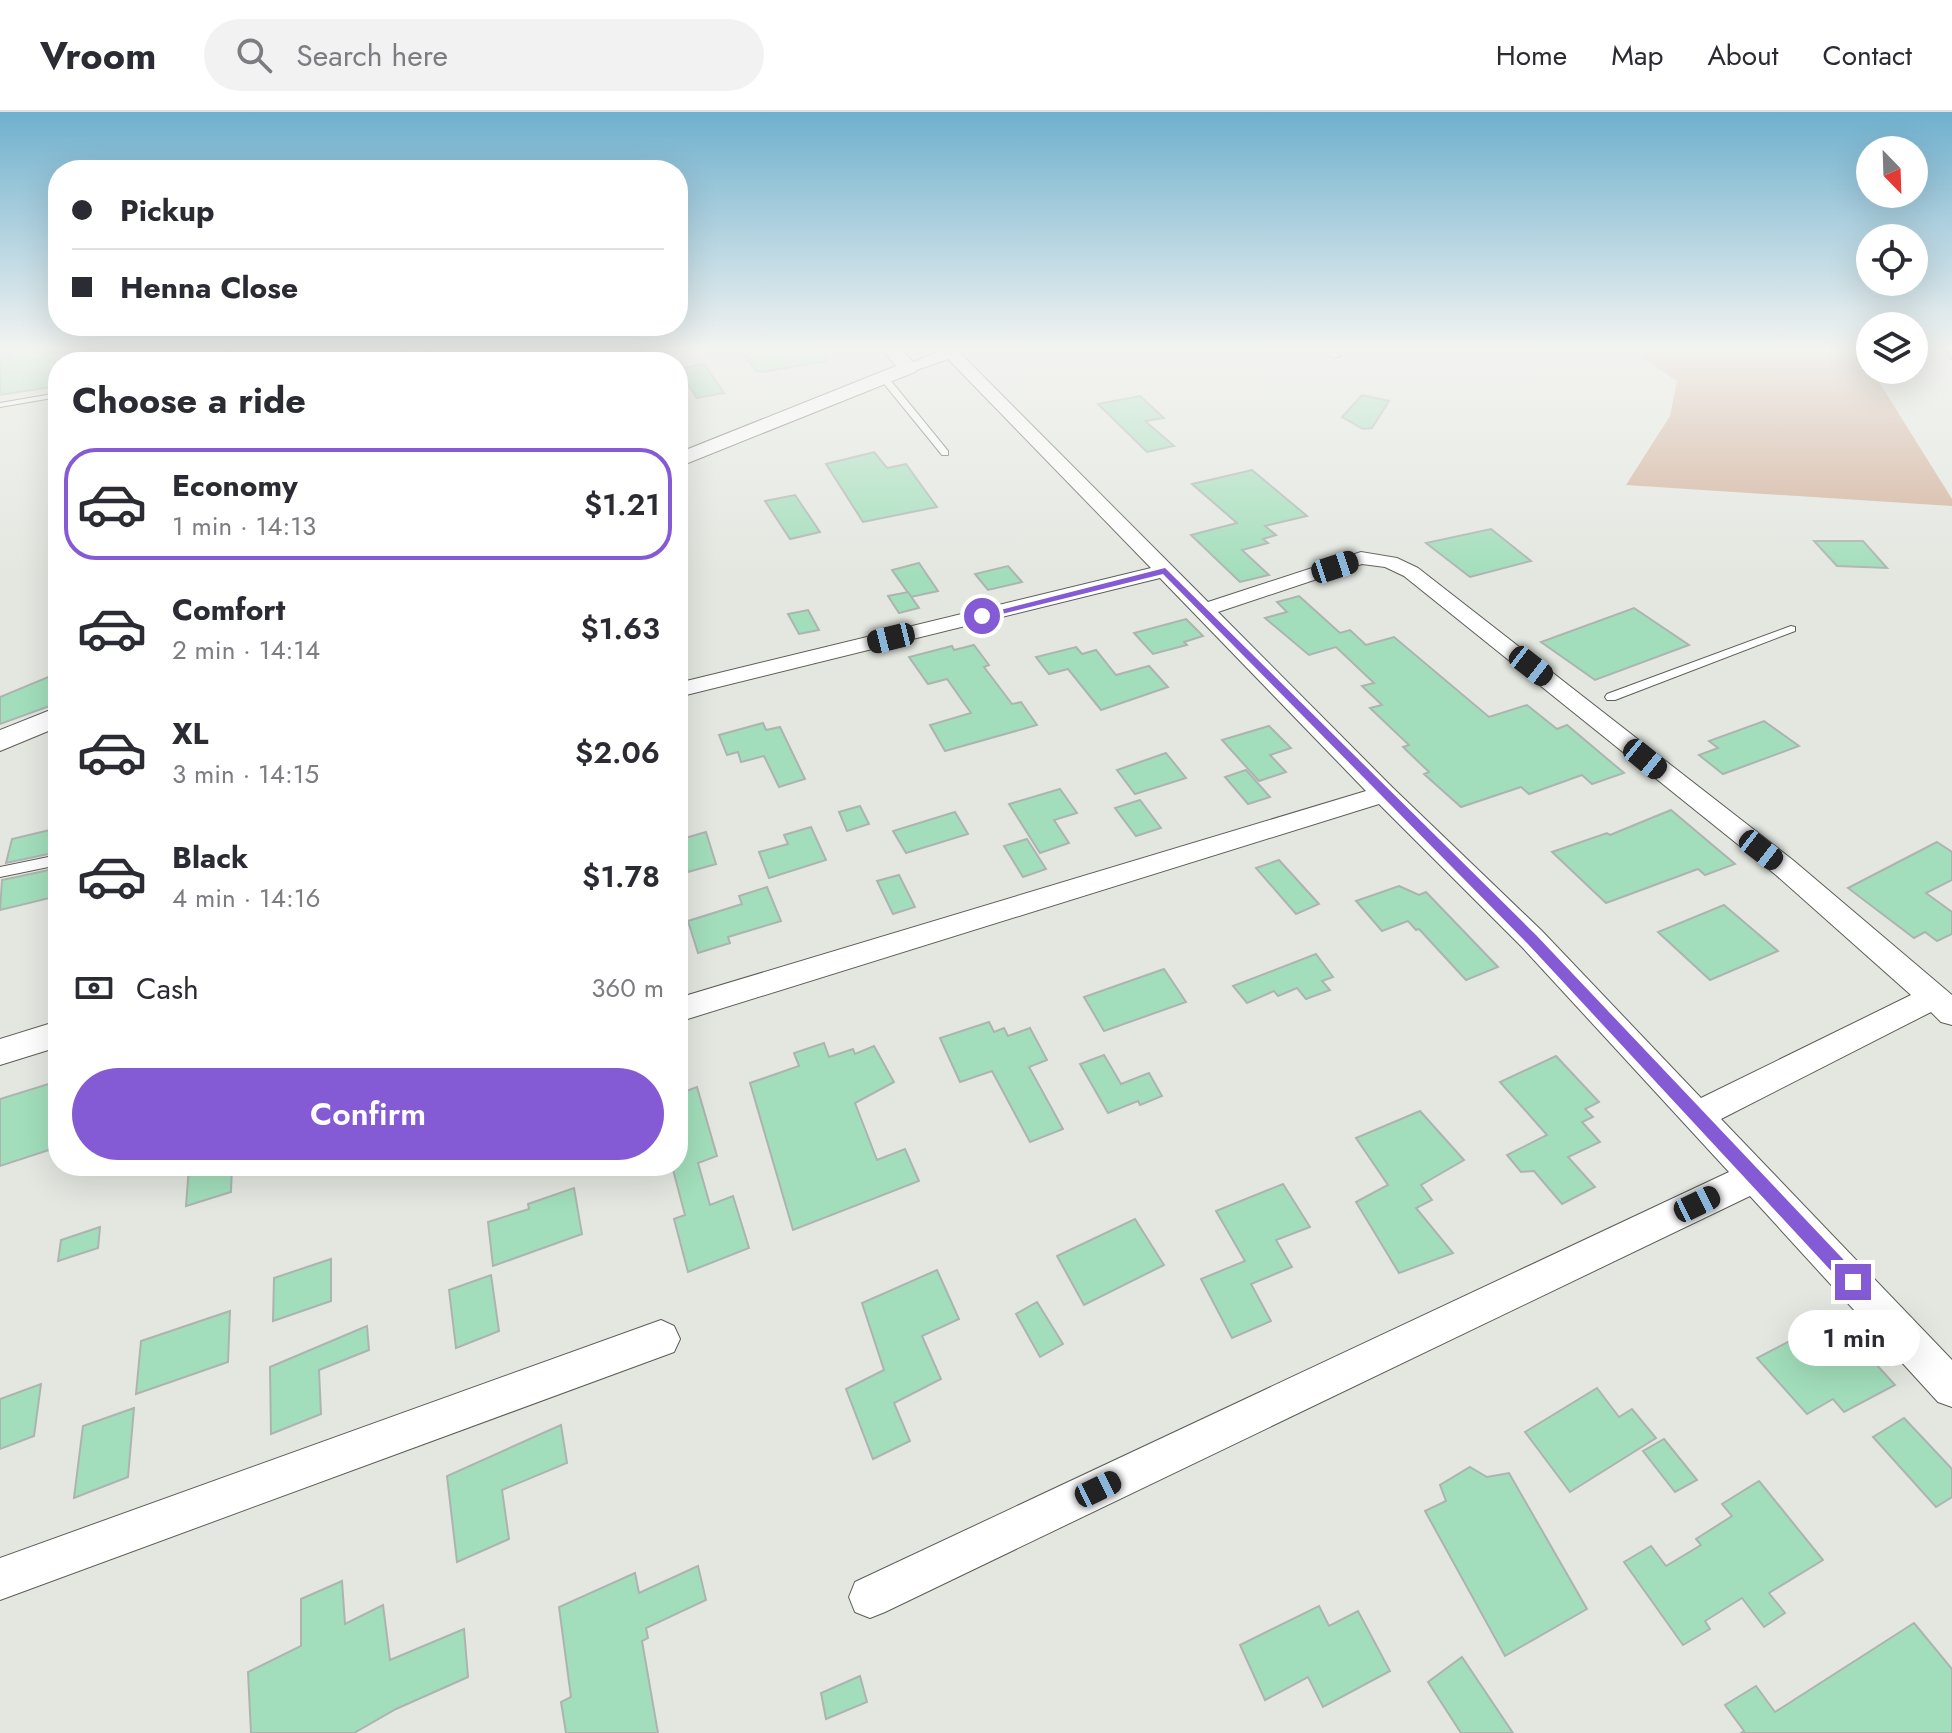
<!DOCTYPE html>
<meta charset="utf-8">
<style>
:root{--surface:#fff;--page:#f2f2f3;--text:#2b2b33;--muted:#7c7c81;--line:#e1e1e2;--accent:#845bd5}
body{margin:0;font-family:Jost,sans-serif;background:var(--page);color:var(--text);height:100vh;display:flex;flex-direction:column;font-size:30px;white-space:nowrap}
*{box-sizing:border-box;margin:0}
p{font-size:26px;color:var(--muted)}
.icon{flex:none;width:44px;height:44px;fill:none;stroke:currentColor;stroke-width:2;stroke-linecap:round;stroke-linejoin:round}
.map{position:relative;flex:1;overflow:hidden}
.drawer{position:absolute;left:48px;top:240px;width:640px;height:824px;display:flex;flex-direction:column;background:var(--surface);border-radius:32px;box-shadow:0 8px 32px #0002}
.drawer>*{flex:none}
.guide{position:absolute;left:48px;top:48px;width:640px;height:176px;border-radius:32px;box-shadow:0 8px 32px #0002;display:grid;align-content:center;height:176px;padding:0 24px;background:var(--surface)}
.needle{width:52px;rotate:157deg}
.tools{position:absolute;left:1856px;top:24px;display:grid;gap:16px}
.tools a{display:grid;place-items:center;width:72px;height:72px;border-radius:50%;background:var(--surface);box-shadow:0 8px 32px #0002;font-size:40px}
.end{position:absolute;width:36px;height:36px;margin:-18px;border:10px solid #845bd5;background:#fff;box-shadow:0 0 0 4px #fff}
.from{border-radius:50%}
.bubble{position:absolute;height:56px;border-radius:28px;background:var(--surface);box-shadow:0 8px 32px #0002;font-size:26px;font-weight:600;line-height:56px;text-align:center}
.car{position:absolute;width:24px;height:48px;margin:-24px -12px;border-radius:10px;box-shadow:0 0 6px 2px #0007;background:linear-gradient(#222 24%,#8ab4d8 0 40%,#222 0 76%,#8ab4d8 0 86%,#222 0)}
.guide b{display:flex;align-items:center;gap:28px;height:76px;font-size:30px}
.guide b+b{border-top:2px solid var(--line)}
.guide i{width:20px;height:20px;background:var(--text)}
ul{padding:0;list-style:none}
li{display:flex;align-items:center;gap:24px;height:112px;margin:0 16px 12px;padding:0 8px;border:4px solid transparent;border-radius:32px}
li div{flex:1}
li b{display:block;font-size:30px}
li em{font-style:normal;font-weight:600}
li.selected{border-color:var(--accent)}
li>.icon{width:72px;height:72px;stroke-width:1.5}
h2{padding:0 24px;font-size:36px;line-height:96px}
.pay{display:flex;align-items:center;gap:20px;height:88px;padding:0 24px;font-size:30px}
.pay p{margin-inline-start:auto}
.button{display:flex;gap:16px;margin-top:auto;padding:16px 24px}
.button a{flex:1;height:92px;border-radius:48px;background:var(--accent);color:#fff;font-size:32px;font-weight:600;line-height:92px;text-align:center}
header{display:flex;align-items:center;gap:48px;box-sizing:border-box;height:112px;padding:0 40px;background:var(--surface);border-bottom:2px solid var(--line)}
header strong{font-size:38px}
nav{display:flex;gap:44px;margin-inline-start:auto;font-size:28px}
.search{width:560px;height:72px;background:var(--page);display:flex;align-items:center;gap:20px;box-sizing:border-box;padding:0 28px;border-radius:44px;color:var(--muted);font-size:30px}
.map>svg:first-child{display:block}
</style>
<header>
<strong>Vroom</strong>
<div class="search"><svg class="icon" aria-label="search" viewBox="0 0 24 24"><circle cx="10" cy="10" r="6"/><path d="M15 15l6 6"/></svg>Search here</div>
<nav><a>Home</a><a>Map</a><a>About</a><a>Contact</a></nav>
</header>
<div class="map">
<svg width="1952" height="1621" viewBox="0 0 1952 1621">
<rect width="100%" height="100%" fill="#e4e7e0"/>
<polygon fill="#d1ae97" points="1630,238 1859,238 1952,387 1952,394 1626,373 1670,304 1677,269"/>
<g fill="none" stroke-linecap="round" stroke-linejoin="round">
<polyline stroke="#5aa9a6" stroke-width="5" points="1945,238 1952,246"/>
</g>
<g fill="#a2debb" stroke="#adb4b0" stroke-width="2">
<polygon points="12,238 58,238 58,274 0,283 0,246 9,244"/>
<polygon points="741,238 825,238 826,249 762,260 756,259"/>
<polygon points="704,252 724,281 697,286 678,257"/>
<polygon points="1362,283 1389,289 1372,316 1363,317 1342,305"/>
<polygon points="1140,284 1164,306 1145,309 1174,334 1147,340 1098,292"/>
<polygon points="874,340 887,356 906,352 937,395 863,410 826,352"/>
<polygon points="1252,358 1307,404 1265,414 1276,423 1263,427 1268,431 1242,438 1269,463 1240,470 1191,423 1237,411 1192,372"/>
<polygon points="795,383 820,420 790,427 765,389"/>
<polygon points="1491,417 1531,449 1470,465 1426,431"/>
<polygon points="1814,429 1863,429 1887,456 1837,454"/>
<polygon points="919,451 938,479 911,485 892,458"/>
<polygon points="1008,454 1022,470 988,478 975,462"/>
<polygon points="908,480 919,496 899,501 888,484"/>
<polygon points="1299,484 1340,521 1350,518 1366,533 1394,525 1489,605 1527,593 1557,617 1567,613 1624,661 1592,672 1582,663 1529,682 1521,675 1461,695 1424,662 1429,660 1403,635 1409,633 1370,596 1382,593 1362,574 1374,571 1336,535 1309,543 1265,506 1287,500 1277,490"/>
<polygon points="1634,496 1689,533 1595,568 1541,530"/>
<polygon points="808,498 819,518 799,522 788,502"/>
<polygon points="1186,507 1203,524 1184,530 1187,533 1153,542 1134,521"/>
<polygon points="974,533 989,553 984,555 1012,592 1021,590 1037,613 945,639 930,613 971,601 947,567 928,572 909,545 952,534 954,538"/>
<polygon points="1076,535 1082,542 1096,538 1116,563 1149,554 1168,575 1101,598 1068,557 1049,562 1036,545"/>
<polygon points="58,561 58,591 0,612 0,585"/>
<polygon points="1764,609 1799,634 1723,662 1699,643 1718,636 1709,629"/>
<polygon points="763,611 766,618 780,615 805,667 779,675 764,644 741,650 738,640 727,643 719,623"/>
<polygon points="1269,614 1291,636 1270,643 1286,660 1259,669 1222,628"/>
<polygon points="1166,641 1186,666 1135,682 1117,658"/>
<polygon points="1246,658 1270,685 1248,692 1225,665"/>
<polygon points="1060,677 1077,701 1054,708 1069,731 1040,741 1009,692"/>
<polygon points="1140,688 1161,716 1136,724 1115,696"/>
<polygon points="860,694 869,712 847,719 839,700"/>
<polygon points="1671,698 1735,752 1705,763 1698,757 1606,791 1552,740 1607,721 1610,723"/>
<polygon points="955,700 968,722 906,741 893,719"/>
<polygon points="811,715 826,748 769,766 759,740 788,732 784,723"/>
<polygon points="58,716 58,740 6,751 12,727"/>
<polygon points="706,720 716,752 688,760 678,728"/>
<polygon points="1027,727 1046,757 1023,765 1004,734"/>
<polygon points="1937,730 1952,740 1952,768 1926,781 1952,800 1952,822 1937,829 1925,820 1914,826 1848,776"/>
<polygon points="1279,748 1319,792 1296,802 1256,756"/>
<polygon points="58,756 58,784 0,798 2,768"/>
<polygon points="899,763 915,795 893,802 877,769"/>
<polygon points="1399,774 1419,783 1426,780 1498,855 1466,868 1419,817 1416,818 1408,809 1382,819 1356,789"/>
<polygon points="767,775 781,809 728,825 730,831 698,841 688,809 742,792 739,784"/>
<polygon points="1724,793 1778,839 1710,868 1658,820"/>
<polygon points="1316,842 1333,865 1322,869 1330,878 1306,887 1297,876 1278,884 1274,879 1247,891 1233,874"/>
<polygon points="1164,857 1186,890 1104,919 1084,885"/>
<polygon points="989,910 994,920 1004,916 1008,924 1030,916 1047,948 1029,955 1063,1017 1030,1030 992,959 960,970 940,926"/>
<polygon points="824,931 829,945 853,937 855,942 874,934 894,970 855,991 877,1048 905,1037 919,1069 793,1118 750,971 799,954 794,941"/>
<polygon points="1104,943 1121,972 1149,961 1162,984 1140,993 1138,989 1108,1001 1080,952"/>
<polygon points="1556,944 1599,990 1585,997 1593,1005 1582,1010 1600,1030 1568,1045 1595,1075 1562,1092 1534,1059 1521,1060 1507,1043 1547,1023 1500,970"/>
<polygon points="58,969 58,1035 0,1054 0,987"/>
<polygon points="697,975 717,1044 698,1051 710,1093 733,1084 749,1136 688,1160 674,1107 685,1103 672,1054 678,1054 678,982"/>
<polygon points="1420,999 1464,1048 1421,1073 1432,1088 1416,1096 1453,1141 1399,1161 1356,1090 1388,1073 1356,1026"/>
<polygon points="189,1054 232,1054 231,1080 186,1094"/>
<polygon points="1283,1072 1310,1115 1276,1128 1292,1155 1251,1172 1271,1209 1232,1226 1201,1167 1245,1149 1216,1099"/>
<polygon points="574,1076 582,1122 493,1154 488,1110 529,1097 528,1092"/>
<polygon points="1135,1107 1164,1153 1084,1193 1057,1144"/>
<polygon points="100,1115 98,1136 58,1149 61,1128"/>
<polygon points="331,1147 331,1189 273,1209 274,1166"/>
<polygon points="937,1158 959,1207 922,1224 941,1267 894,1291 910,1329 873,1347 846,1277 884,1258 862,1191"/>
<polygon points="491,1163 499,1219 456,1236 449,1178"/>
<polygon points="1037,1190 1063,1232 1040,1245 1016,1202"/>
<polygon points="230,1199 228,1250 136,1282 141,1229"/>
<polygon points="367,1214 369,1238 319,1258 321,1302 271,1322 270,1255"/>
<polygon points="1813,1217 1835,1241 1856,1230 1895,1273 1844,1300 1833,1287 1807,1302 1757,1246"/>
<polygon points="41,1272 34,1324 0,1337 0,1287"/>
<polygon points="1597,1276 1619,1305 1632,1297 1656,1326 1570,1380 1525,1320"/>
<polygon points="134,1296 128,1365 74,1386 83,1314"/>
<polygon points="1904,1306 1952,1357 1952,1385 1936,1395 1873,1325"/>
<polygon points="561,1313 567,1351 502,1378 509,1427 457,1450 447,1364"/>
<polygon points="1664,1327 1697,1368 1675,1380 1643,1339"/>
<polygon points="1470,1355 1487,1365 1509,1361 1587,1497 1505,1544 1425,1399 1446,1389 1440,1373"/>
<polygon points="1759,1369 1823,1448 1769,1481 1785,1501 1764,1515 1742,1486 1705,1509 1710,1517 1683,1533 1624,1450 1651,1434 1666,1454 1701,1433 1696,1427 1732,1404 1722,1392"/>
<polygon points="698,1454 706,1488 646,1516 648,1526 642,1529 658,1621 566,1621 561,1590 571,1585 559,1495 635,1461 639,1481"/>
<polygon points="342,1469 345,1512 383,1493 390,1548 464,1517 468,1565 396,1597 354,1621 251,1621 248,1560 301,1534 301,1487"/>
<polygon points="1319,1494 1329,1514 1358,1499 1390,1559 1323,1595 1308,1565 1265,1588 1240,1533"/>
<polygon points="1914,1511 1952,1557 1952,1621 1741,1621 1744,1619 1725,1593 1756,1574 1775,1600"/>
<polygon points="1462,1545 1513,1621 1461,1621 1428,1570"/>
<polygon points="860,1564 867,1590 826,1607 821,1581"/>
</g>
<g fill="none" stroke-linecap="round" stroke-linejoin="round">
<defs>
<g id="service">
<polygon points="1320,238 1331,238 1341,244 1334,246"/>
<polygon points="881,264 887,264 948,339 948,343 942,343 881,268"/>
<polygon points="58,281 58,285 0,295 0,291"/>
<polygon points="1791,514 1795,515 1795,519 1615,588 1607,588 1605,585 1607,582"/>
<polygon points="58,743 58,753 0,765 0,755"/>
</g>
<g id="minor">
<polygon points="209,238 225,238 224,250 208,250"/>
<polygon points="408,238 424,238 425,250 409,250"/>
<polygon points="643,238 658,238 652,250 636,250"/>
<path d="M942 238H964L961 242 1208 490 1361 440 1397 446 1418 456 1794 749 1952 883V913L1941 910 1931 900 1721 1007 1952 1248V1295L1938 1290 1750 1084 885 1500 870 1506 855 1500 849 1485 855 1470 1729 1060 1522 835 1379 692 678 910V886L1366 679 1160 466 678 585V571L1151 456 948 247 908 261 900 256ZM1362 452 1385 455 1404 464 1776 763 1911 883 1701 986 1542 819 1393 676 1218 500Z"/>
<polygon points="58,909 58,935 0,953 0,927"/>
<polygon points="661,1208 674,1214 680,1227 674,1240 0,1488 0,1446"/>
</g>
<g id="tertiary">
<polygon points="883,238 902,238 918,256 915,260 678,355 678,341 896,254"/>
<polygon points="58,595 58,615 0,639 0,618"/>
</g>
</defs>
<use href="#service" stroke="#5c5e58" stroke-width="2"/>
<use href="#minor" stroke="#5c5e58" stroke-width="2"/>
<use href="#tertiary" stroke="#5c5e58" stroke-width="2"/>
<use href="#service" fill="#fff" fill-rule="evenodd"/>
<use href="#minor" fill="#fff" fill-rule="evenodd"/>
<use href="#tertiary" fill="#fff" fill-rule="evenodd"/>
</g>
<linearGradient id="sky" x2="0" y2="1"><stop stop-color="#6fb0ce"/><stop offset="0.51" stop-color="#f3f4f1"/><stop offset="1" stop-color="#f3f4f1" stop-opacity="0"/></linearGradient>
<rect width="1952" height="465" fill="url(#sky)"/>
<polygon fill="#845bd5" points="1165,456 1536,823 1859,1164 1861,1170 1859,1176 1853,1178 1847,1176 1527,831 1163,462 982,507 977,504"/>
</svg>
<div class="tools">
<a><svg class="needle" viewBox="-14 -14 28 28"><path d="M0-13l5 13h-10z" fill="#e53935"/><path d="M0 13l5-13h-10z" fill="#7c7c81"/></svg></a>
<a><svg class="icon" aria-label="locate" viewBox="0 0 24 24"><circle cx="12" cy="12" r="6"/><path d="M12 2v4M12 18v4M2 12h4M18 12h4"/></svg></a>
<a><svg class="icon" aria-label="layers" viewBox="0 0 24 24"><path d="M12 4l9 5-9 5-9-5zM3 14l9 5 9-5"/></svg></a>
</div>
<i class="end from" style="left:982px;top:504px"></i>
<i class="end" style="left:1853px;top:1170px"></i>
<div class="bubble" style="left:1788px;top:1198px;width:132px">1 min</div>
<i class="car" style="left:1335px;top:455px;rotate:72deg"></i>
<i class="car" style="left:891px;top:526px;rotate:256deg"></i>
<i class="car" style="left:1531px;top:554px;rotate:128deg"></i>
<i class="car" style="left:1645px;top:647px;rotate:129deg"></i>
<i class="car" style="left:1761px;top:738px;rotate:128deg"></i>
<i class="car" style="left:1697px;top:1092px;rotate:64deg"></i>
<i class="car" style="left:1098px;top:1377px;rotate:64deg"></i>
<div class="guide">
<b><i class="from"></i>Pickup</b>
<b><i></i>Henna Close</b>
</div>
<section class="drawer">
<h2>Choose a ride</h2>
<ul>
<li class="selected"><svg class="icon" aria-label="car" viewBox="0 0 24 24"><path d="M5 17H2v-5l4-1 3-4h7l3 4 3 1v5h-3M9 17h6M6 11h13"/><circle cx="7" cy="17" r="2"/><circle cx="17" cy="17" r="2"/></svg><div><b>Economy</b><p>1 min · 14:13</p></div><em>$1.21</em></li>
<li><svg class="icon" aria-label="car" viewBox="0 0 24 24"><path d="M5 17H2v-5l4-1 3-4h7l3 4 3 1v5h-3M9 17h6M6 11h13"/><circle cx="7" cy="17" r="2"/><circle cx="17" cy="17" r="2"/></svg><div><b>Comfort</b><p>2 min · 14:14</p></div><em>$1.63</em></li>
<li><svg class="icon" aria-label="car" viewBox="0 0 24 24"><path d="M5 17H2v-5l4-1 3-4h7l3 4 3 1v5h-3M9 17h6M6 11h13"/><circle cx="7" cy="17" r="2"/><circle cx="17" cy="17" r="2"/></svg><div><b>XL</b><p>3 min · 14:15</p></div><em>$2.06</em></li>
<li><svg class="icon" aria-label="car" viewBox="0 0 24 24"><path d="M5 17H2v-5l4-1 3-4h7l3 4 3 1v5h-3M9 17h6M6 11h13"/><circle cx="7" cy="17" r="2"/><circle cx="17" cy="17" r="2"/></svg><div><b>Black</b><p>4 min · 14:16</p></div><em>$1.78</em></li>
</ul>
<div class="pay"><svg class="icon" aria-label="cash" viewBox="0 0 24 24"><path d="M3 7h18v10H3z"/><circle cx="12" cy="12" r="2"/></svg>Cash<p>360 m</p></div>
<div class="button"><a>Confirm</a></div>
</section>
</div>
